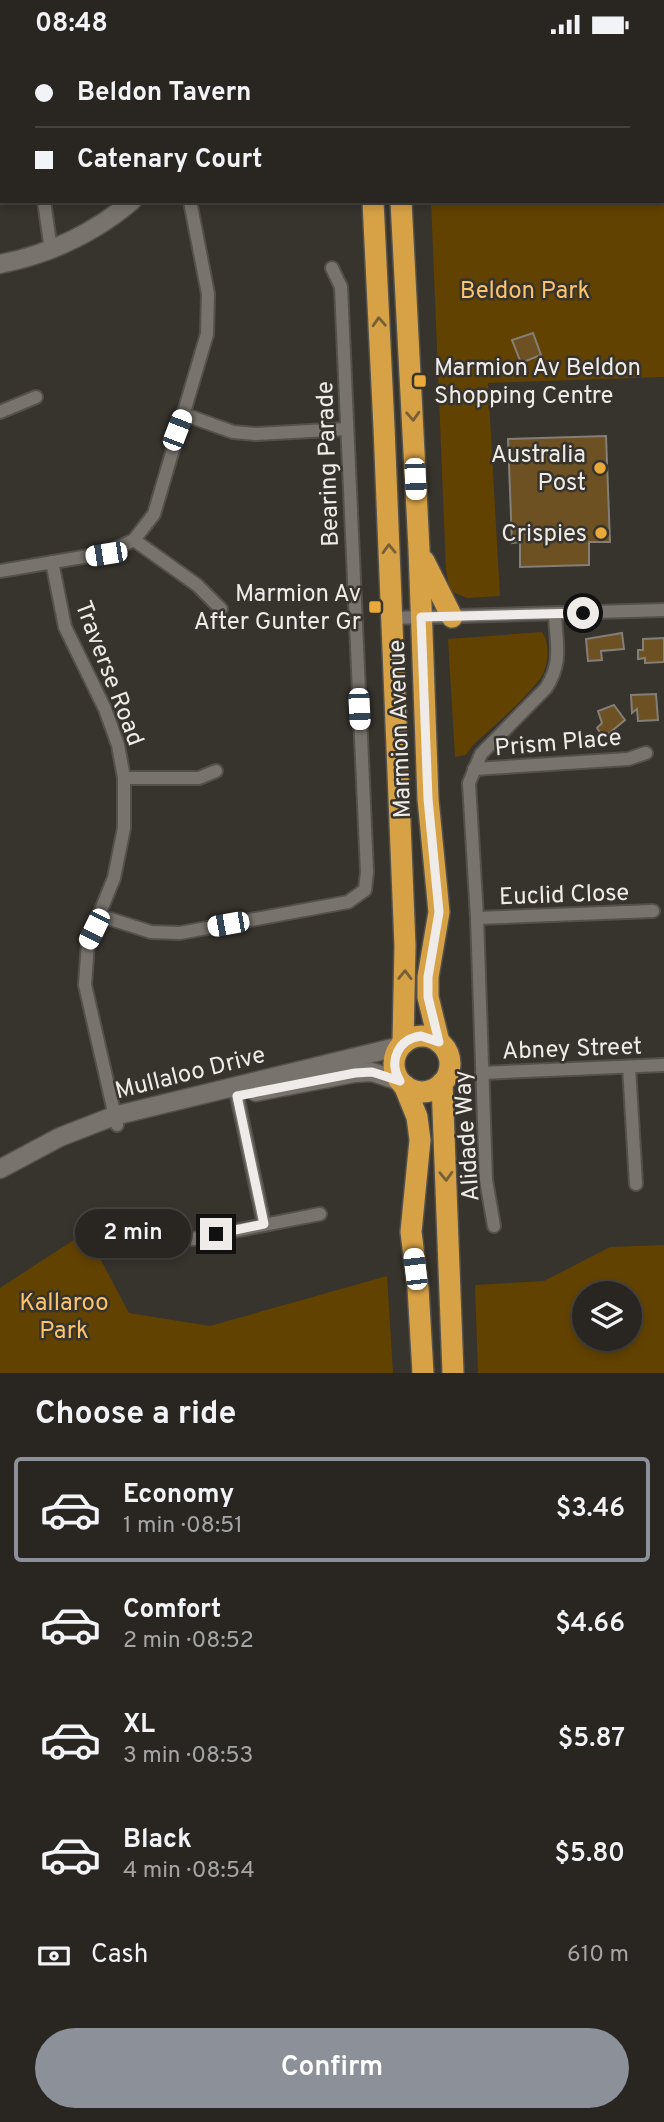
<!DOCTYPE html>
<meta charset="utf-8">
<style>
:root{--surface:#292622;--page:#35322f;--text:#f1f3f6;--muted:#a5a5a5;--line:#454340;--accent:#8c9099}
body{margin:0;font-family:Overpass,sans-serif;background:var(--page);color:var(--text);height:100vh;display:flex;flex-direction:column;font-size:26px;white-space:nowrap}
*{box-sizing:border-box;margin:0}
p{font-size:23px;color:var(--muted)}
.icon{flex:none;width:38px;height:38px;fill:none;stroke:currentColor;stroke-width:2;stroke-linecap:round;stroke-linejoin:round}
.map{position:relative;height:1324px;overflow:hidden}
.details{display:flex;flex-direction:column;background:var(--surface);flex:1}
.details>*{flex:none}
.top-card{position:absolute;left:0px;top:0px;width:665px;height:154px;box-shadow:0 4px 10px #0003,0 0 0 2px var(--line);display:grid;align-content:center;height:154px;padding:0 35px;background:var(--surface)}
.fabs{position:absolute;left:572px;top:1232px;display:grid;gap:14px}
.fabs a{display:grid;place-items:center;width:70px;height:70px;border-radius:50%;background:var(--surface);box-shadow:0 4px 10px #0003,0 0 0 2px var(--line);font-size:35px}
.end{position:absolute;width:32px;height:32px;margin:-16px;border:9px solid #eeebe8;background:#111;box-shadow:0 0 0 4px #111}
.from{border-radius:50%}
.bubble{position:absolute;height:49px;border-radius:24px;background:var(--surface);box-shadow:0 4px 10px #0003,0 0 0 2px var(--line);font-size:23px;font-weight:600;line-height:49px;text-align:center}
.car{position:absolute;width:21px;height:42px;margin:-21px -10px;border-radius:9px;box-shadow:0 0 5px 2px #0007;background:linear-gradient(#fff 24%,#345 0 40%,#fff 0 76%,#345 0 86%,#fff 0)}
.top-card b{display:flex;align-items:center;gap:24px;height:66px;font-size:26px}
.top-card b+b{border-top:2px solid var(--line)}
.top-card i{width:18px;height:18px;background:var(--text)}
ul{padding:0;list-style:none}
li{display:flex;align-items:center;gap:21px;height:105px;margin:0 14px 10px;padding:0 21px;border:4px solid transparent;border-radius:7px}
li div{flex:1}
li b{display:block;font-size:26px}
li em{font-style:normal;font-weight:600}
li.on{border-color:var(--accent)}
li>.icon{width:63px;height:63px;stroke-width:1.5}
h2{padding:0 35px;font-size:32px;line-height:84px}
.pay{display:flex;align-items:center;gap:18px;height:77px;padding:0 35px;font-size:26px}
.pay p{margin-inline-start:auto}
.action{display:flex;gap:14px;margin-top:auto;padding:14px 35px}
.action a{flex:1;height:80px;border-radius:42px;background:var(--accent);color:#fff;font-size:28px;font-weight:600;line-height:80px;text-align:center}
.status{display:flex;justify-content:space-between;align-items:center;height:49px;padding:0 35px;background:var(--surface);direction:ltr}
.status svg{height:19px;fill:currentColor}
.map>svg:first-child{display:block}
</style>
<div class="status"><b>08:48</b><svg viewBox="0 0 49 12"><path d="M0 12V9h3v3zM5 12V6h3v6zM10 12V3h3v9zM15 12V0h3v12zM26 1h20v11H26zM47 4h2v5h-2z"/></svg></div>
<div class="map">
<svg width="664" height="1324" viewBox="0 0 664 1324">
<rect width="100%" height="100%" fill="#37332d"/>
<g fill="#624201" fill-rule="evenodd">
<polygon points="664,4 664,328 488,334 500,547 467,549 450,542 446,522 431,152 663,152"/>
<path d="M542 583C551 594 548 619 540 630 522 653 495 676 473 696L466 706 455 708 448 590Z"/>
<polygon points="86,1183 129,1264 210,1277 387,1227 393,1324 0,1324 0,1239"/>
<path d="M664 1196V1324H478L475 1236 544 1232 610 1198ZM584 1244H630V1290H584Z"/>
</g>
<g fill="#6d5122" stroke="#837f78" stroke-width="2">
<polygon points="533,284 541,306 521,314 512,291"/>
<polygon points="606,387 610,493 589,493 589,516 520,518 520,493 512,494 508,390"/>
<polygon points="622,584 624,600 601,602 602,611 588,612 586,590"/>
<polygon points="664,589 664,613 645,614 645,609 638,610 638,601 643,601 643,590"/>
<polygon points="656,645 658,671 638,672 637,660 632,664 631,646"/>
<polygon points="614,656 625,671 607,686 601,685 597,679 602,674 598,662"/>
</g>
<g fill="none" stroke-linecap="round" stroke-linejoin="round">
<defs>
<g id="street">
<polyline points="430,0 430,2"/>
<polyline points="606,0 610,2"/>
<polyline points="33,2 33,0"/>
<polyline points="644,2 649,0"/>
<polyline points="44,152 51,201"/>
<polyline points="0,363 36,348"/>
<polyline points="183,365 233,383 257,385 346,380"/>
<polyline points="134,491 197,536 221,560"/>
<polyline points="52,513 65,578 105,660 118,696 124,729 124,779 114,829 88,893 85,936 117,1076"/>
<polyline points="0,522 106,504 134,491 154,465 207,285 208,245 190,152"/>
<polyline points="392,569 664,561"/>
<polyline points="474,720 628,710 646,704"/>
<polyline points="124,729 199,729 216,722"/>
<polyline points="101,867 151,883 180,884 348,853 365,841 367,823 341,238 332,219"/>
<polyline points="477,869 653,862"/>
<polyline points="629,1018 636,1135"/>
<polyline points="482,1024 664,1016"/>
<polyline points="235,1037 264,1175"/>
<path d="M494 1177 486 1131 477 869 469 734 481 705 546 639C563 613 556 594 555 565"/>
<polyline points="193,1190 320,1165"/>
</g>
<g id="secondary">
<path d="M0 215C50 205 93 185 132 152"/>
<polyline points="256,1043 355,1024 372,1023 399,1032"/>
<polyline points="0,1120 60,1088 114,1067 401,997"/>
</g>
<g id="highway">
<polyline points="349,0 349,2"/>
<polyline points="378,0 379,2"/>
<polyline points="373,152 384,378 405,897 403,995"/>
<polyline points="401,152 419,500 428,750 439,863 428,928 428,948 439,993"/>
<polyline points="424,512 452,568"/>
<circle cx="422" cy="1015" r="28"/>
<polyline points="442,1034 453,1324"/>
<polyline points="404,1036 417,1068 420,1091 411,1183 418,1239 423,1324"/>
</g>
</defs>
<use href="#street" stroke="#54514c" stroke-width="16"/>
<use href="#secondary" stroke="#54514c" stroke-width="21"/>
<use href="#highway" stroke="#54514c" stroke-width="24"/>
<use href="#street" stroke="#78746d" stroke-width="12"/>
<use href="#secondary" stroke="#78746d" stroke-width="18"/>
<use href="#highway" stroke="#d7a145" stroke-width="21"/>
</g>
<defs><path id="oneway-chevron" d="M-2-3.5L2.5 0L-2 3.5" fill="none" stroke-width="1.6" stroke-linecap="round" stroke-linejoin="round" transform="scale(1.75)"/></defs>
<g stroke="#775f37">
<use href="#oneway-chevron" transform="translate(379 273) rotate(-93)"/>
<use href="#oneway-chevron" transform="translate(413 367) rotate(87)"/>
<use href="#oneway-chevron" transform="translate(389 500) rotate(-92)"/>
<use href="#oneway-chevron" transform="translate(405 926) rotate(-89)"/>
<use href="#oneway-chevron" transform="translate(446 1127) rotate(88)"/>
</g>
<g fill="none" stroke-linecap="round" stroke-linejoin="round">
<path stroke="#eeebe8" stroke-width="9" d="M216 1185 264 1175 237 1047 355 1024 372 1023 400 1032C388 1012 398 990 421 987L439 993 428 948V928L439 863 428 750 421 568 583 564"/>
</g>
<g fill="#eaaa39" stroke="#37332d" stroke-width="2.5">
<rect x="413" y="325" width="14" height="14" rx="3.5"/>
<circle cx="600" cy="419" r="7"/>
<circle cx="601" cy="484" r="7"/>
<rect x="368" y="551" width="14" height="14" rx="3.5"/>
</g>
<g text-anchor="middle" stroke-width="5" stroke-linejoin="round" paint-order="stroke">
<g font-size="24" fill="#fac36c" stroke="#37332d">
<text x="525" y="249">Beldon Park</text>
<text x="64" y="1261">Kallaroo<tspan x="64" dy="28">Park</tspan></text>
</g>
<g font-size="24" fill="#eeebe8" stroke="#37332d" text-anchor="end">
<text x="434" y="326" text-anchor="start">Marmion Av Beldon<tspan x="434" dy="28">Shopping Centre</tspan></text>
<text x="586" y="413">Australia<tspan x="586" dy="28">Post</tspan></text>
<text x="587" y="492">Crispies</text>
<text x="361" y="552">Marmion Av<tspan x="361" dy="28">After Gunter Gr</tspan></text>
</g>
<g font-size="24" fill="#eeebe8" stroke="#37332d">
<text transform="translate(327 415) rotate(-92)" y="8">Bearing Parade</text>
<text transform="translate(110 624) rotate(69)" y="8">Traverse Road</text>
<text transform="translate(399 680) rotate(-92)" y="8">Marmion Avenue</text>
<text transform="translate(558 693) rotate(-5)" y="8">Prism Place</text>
<text transform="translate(564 845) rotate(-2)" y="8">Euclid Close</text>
<text transform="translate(572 999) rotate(-2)" y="8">Abney Street</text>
<text transform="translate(190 1023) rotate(-14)" y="8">Mullaloo Drive</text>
<text transform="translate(466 1087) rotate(-94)" y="8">Alidade Way</text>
</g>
</g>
</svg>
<div class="fabs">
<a><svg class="icon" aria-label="layers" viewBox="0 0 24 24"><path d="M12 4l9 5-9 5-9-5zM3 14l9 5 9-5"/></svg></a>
</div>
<i class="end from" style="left:583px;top:564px"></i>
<i class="end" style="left:216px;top:1185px"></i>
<div class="bubble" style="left:75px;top:1160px;width:116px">2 min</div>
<i class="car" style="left:177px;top:381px;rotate:21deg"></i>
<i class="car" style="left:415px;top:430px;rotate:177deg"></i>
<i class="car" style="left:106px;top:505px;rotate:261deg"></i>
<i class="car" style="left:359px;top:660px;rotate:177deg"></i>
<i class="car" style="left:228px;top:875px;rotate:260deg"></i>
<i class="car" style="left:94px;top:880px;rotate:206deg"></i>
<i class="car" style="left:415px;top:1220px;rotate:353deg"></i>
<div class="top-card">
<b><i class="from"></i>Beldon Tavern</b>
<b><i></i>Catenary Court</b>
</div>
</div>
<section class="details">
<h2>Choose a ride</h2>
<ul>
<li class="on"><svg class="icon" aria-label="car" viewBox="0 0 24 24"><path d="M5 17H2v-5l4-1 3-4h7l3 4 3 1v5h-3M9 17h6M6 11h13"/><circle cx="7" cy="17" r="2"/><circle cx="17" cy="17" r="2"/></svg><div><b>Economy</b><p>1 min · 08:51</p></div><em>$3.46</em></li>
<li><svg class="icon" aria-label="car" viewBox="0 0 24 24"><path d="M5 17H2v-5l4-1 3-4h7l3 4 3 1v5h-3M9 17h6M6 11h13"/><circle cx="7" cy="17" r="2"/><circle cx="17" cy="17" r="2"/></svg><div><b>Comfort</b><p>2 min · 08:52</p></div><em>$4.66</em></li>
<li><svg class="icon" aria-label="car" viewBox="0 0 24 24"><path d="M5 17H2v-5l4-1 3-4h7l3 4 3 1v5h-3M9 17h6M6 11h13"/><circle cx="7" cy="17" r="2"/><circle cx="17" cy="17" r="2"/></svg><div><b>XL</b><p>3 min · 08:53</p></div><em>$5.87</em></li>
<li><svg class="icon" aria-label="car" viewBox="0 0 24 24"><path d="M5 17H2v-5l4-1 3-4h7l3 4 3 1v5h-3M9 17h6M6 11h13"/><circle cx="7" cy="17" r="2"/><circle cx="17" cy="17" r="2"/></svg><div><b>Black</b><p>4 min · 08:54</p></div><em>$5.80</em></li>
</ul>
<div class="pay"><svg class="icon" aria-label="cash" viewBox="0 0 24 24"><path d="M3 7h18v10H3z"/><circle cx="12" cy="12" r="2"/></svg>Cash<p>610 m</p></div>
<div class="action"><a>Confirm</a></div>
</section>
